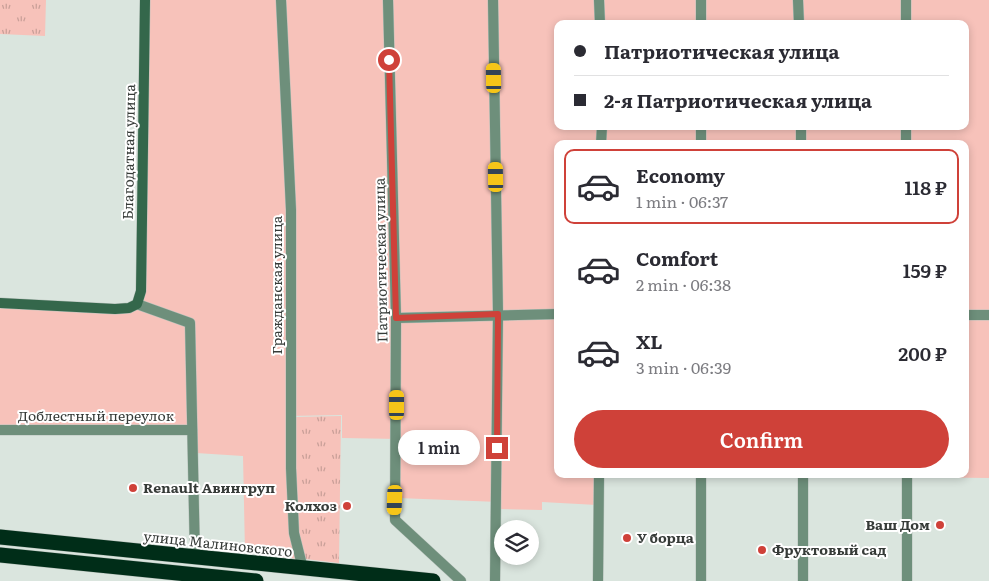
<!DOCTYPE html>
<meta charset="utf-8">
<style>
:root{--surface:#fff;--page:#f2f2f3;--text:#2b2b33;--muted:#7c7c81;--line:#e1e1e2;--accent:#cf4139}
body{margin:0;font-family:Literata,serif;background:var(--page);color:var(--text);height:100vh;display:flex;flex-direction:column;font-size:19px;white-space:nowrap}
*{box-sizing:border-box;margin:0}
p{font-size:16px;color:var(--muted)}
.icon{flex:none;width:28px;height:28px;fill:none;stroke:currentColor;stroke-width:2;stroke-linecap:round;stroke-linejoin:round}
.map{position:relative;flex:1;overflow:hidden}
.side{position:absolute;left:554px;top:140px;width:415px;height:338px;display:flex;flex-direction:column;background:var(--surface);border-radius:10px;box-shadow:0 2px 8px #0003}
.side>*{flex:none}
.hud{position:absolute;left:554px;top:20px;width:415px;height:110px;border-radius:10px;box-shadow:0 2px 8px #0003;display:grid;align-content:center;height:110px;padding:0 20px;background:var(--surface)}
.controls{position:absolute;left:494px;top:520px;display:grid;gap:10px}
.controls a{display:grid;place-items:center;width:45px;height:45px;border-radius:50%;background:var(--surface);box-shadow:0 2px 8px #0003;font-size:25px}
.end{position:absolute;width:22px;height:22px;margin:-11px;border:6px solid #cf4139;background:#fff;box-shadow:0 0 0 2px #fff}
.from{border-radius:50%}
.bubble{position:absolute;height:35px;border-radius:18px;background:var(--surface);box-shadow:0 2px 8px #0003;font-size:16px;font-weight:600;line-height:35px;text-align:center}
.car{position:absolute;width:15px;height:30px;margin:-15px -8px;border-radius:6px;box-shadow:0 0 4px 1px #0007;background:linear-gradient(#f5c518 24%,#345 0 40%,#f5c518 0 76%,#345 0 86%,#f5c518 0)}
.hud b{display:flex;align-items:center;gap:18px;height:48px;font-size:19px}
.hud b+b{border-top:1px solid var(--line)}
.hud i{width:12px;height:12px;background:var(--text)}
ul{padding:9px 0 0;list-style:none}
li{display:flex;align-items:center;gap:15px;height:75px;margin:0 10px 8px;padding:0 10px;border:2px solid transparent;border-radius:10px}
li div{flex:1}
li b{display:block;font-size:19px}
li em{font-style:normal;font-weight:600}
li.on{border-color:var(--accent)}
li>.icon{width:45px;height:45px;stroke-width:1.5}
.primary-button{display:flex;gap:10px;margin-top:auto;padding:10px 20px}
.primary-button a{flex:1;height:58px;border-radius:30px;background:var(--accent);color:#fff;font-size:20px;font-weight:600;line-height:58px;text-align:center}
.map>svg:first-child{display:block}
</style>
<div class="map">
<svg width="989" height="581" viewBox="0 0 989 581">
<defs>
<pattern id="grass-tufts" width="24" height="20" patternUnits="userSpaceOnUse" patternTransform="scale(1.25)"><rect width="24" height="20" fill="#f7c2ba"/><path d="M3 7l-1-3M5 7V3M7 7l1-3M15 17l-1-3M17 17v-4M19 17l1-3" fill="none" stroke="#c99f98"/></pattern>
</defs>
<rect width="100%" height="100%" fill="#dae5de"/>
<g fill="url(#grass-tufts)">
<polygon points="0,0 46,0 45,36 0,34"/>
<polygon points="341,416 339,563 305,559 297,530 293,417"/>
</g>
<path fill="#f7c2ba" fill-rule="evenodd" d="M150 0H989V478L806 476V474H965V144H558V474H652V476L597 475V505L542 502V510L499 509V502L398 498 399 439 342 438V415L288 416 298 559 245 552 243 456 196 453 195 425 0 426V304L142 309ZM558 24H965V126H558Z"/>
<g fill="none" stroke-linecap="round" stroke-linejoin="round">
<defs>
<g id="street">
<polyline points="281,0 291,210 291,468 294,533 303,569"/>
<polyline points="388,0 396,318 395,520 461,581"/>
<polyline points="493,0 498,314 495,581"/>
<polyline points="599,0 600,24"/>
<polyline points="701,0 701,24"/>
<polyline points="798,0 799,24"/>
<polyline points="906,0 906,24"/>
<polyline points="701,126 701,144"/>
<polyline points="801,126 801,144"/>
<polyline points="906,126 906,144"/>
<polyline points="601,144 602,126"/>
<polyline points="137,304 190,323 195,558"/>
<polyline points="965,315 989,315"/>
<polyline points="396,318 558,314"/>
<polyline points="0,430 192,430"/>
<polyline points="907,474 907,581"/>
<polyline points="598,581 599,474"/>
<polyline points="701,581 701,474"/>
<polyline points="803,581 803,474"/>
</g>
<polyline id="secondary" points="0,303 115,309 129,308 137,304 141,291 145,0"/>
<g id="highway">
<polyline points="0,537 433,581"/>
<polyline points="0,555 256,581"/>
</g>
</defs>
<use href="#street" stroke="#b9c3bd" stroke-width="11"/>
<use href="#secondary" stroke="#b9c3bd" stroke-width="11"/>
<use href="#highway" stroke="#b9c3bd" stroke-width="16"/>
<use href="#street" stroke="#6e8f7b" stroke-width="10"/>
<use href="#secondary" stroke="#34674b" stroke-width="10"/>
<use href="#highway" stroke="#002d18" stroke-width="15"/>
</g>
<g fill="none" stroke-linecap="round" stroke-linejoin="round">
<polyline stroke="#cf4139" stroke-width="6" points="389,60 396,318 498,314 497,448"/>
</g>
<g fill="#cf4139" stroke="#fff" stroke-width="2">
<circle cx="133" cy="488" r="5"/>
<circle cx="347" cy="506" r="5"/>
<circle cx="940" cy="525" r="5"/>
<circle cx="627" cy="538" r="5"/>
<circle cx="762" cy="550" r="5"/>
</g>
<g text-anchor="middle" stroke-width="4" stroke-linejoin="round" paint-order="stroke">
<g font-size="14" fill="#363b38" stroke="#fff">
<text transform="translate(129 152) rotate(-89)" y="5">Благодатная улица</text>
<text transform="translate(381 260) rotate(-91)" y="5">Патриотическая улица</text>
<text transform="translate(277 285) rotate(-90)" y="5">Гражданская улица</text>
<text x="96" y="421">Доблестный переулок</text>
<text transform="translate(218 544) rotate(6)" y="5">улица Малиновского</text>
</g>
<g font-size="14" font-weight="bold" fill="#363b38" stroke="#fff" text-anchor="start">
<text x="143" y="493">Renault Авингруп</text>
<text x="337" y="511" text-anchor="end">Колхоз</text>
<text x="930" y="530" text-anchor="end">Ваш Дом</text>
<text x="637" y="543">У борца</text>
<text x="772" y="555">Фруктовый сад</text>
</g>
</g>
</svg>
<div class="controls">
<a><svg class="icon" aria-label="layers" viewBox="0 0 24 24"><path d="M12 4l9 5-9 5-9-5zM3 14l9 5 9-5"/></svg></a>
</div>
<i class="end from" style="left:389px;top:60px"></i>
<i class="end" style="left:497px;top:448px"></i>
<div class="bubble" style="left:398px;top:430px;width:82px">1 min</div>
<i class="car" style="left:494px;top:78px;rotate:359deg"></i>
<i class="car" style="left:496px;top:177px;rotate:359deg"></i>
<i class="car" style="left:397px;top:405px;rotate:0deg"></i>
<i class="car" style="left:395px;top:500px;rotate:182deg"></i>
<div class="hud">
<b><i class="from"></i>Патриотическая улица</b>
<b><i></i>2-я Патриотическая улица</b>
</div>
<section class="side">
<ul>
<li class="on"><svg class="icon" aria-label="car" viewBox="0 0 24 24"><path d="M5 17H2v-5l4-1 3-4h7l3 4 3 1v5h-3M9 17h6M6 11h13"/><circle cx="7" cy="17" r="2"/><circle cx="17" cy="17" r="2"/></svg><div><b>Economy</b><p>1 min · 06:37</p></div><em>118 ₽</em></li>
<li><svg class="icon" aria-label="car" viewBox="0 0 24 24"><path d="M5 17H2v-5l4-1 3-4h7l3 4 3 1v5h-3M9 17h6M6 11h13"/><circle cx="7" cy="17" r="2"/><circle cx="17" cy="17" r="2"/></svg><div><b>Comfort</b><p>2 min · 06:38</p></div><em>159 ₽</em></li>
<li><svg class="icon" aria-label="car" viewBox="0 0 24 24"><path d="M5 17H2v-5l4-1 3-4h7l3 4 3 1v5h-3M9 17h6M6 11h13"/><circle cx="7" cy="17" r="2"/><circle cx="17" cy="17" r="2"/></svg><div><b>XL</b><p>3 min · 06:39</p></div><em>200 ₽</em></li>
</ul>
<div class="primary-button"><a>Confirm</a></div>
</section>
</div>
